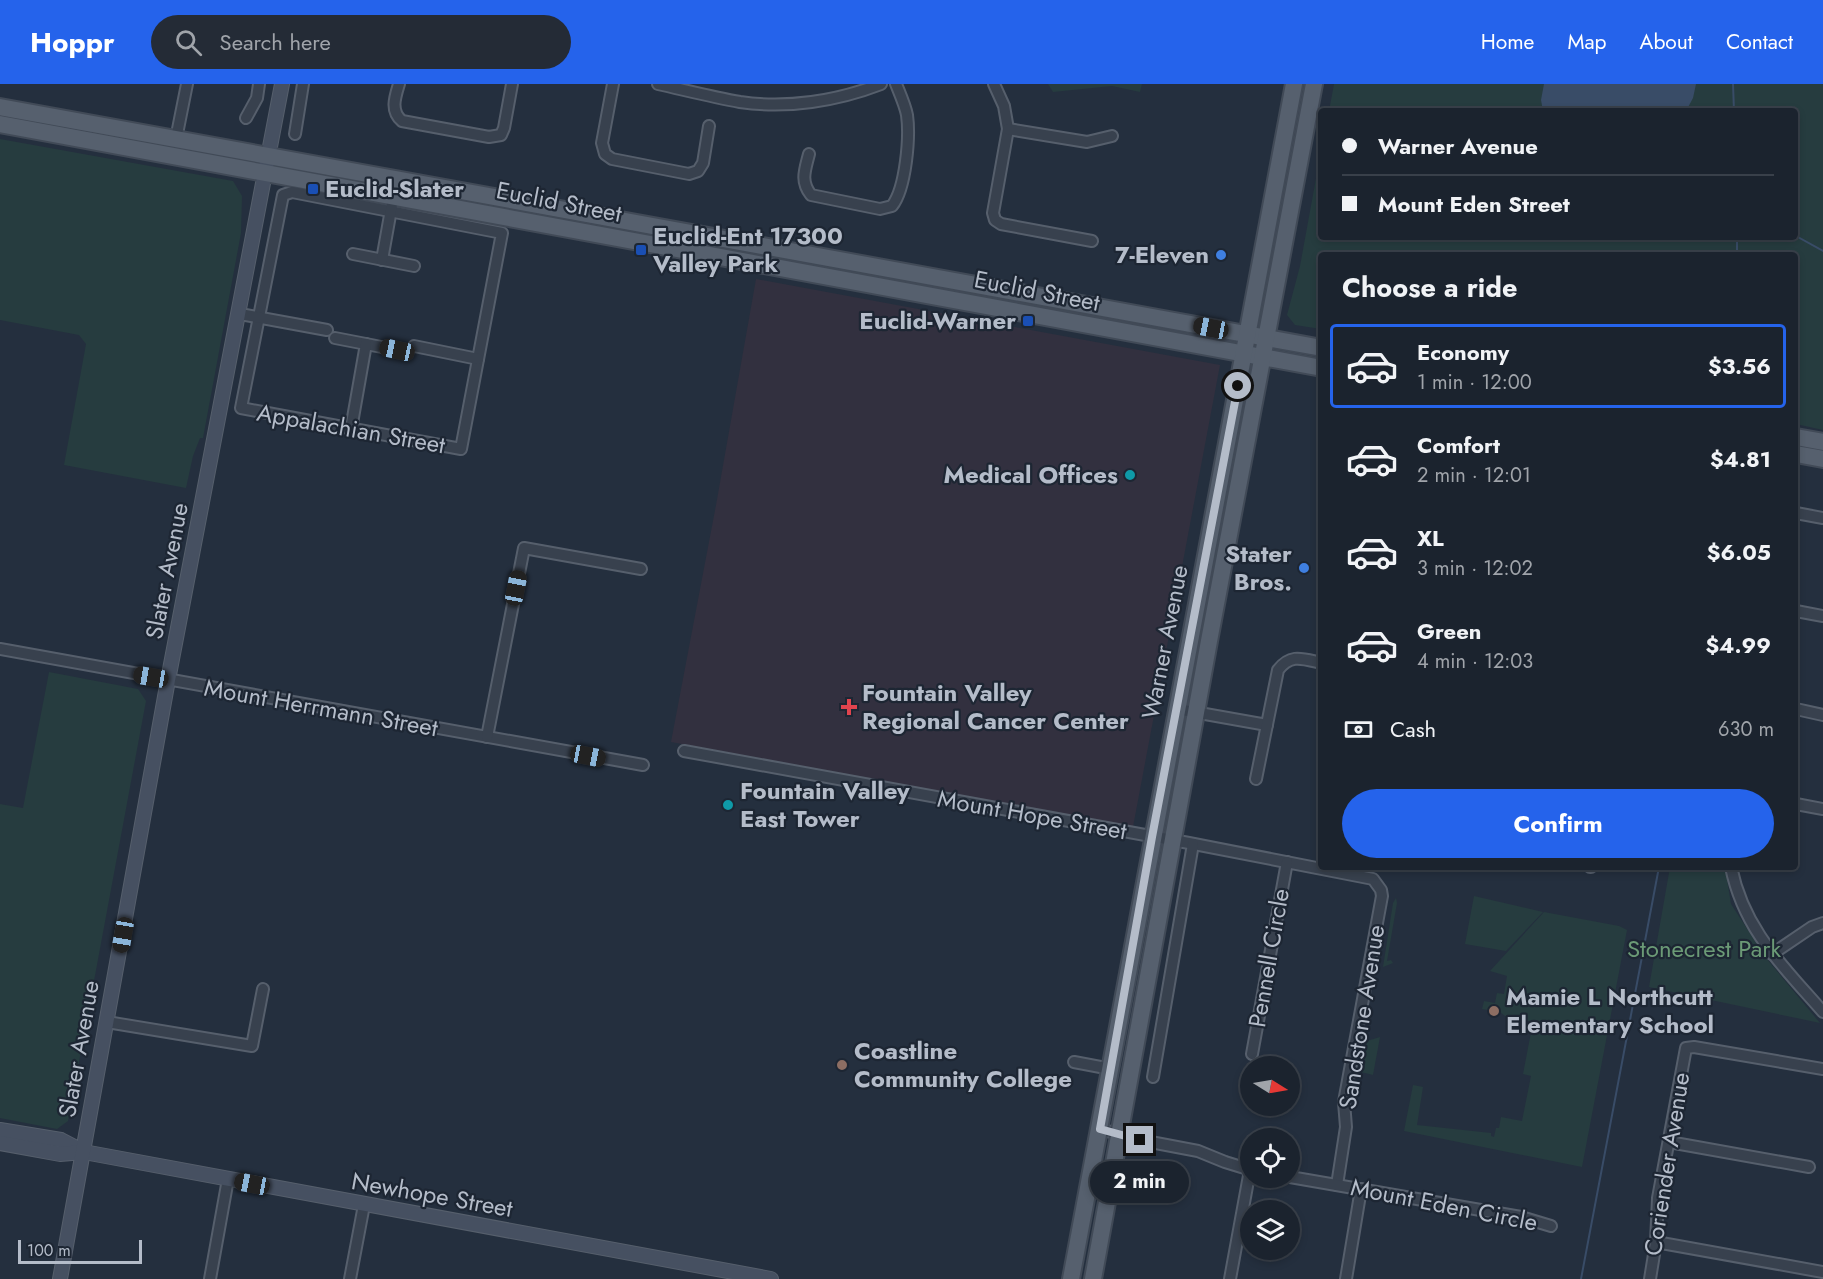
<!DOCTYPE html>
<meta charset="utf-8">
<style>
:root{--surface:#1b232e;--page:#242b36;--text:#f1f3f6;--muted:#a0a4aa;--line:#39404a;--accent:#2563eb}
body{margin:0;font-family:Jost,sans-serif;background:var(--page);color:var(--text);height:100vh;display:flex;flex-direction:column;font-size:22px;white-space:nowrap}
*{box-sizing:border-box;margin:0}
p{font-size:20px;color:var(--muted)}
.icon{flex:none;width:33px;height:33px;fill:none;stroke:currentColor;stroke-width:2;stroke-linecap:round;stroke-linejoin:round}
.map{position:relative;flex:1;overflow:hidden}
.panel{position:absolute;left:1318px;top:168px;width:480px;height:618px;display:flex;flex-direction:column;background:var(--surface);border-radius:6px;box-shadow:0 3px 9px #0003,0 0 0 2px var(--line)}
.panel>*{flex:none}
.banner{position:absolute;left:1318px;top:24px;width:480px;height:132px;border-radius:6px;box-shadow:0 3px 9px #0003,0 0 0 2px var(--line);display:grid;align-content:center;height:132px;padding:0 24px;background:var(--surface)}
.needle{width:39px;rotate:101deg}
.buttons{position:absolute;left:1240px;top:972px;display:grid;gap:12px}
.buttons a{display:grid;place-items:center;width:60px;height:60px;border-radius:50%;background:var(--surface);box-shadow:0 3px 9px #0003,0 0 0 2px var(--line);font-size:30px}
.scale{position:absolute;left:18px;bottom:15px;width:124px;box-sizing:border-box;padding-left:6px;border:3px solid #b4bcc9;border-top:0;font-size:16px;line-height:21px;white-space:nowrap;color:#b4bcc9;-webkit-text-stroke:4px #1d2633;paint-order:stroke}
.end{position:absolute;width:27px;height:27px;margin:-14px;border:8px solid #b4bcc9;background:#111;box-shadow:0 0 0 3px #111}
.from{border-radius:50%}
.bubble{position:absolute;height:42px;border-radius:21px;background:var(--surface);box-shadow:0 3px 9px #0003,0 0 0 2px var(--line);font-size:20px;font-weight:700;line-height:42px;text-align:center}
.car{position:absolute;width:18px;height:36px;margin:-18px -9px;border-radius:8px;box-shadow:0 0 4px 2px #0007;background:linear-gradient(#222 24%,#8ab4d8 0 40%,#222 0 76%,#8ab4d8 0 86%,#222 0)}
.banner b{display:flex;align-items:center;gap:21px;height:57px;font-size:22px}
.banner b+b{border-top:2px solid var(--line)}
.banner i{width:15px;height:15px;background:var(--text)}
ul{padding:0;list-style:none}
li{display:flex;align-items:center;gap:18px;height:84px;margin:0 12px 9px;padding:0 12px;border:3px solid transparent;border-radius:6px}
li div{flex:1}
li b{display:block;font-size:22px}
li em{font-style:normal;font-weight:700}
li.on{border-color:var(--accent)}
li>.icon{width:54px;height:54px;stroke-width:1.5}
h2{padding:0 24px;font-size:27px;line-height:72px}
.pay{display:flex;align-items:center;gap:15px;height:66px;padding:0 24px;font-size:22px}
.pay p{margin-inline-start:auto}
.action{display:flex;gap:12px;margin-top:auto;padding:12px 24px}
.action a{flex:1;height:69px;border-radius:36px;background:var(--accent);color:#fff;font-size:24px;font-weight:700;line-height:69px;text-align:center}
header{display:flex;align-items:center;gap:36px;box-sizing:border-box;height:84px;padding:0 30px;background:var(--accent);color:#fff}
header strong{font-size:28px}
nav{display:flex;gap:33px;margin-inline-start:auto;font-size:21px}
.search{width:420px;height:54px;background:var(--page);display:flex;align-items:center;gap:15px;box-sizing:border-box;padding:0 21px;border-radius:33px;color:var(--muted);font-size:22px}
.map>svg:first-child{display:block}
</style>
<header>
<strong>Hoppr</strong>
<div class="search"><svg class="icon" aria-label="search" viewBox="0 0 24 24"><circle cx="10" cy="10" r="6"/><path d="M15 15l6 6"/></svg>Search here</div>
<nav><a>Home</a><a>Map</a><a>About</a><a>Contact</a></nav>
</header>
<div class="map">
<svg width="1823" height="1195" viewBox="0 0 1823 1195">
<rect width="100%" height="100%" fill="#242f3e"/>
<polygon fill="#32303f" points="756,195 1220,281 1133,743 671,658 716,421"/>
<g fill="#263c3f">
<polygon points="1048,0 1142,0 1140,8 1112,2 1053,8"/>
<polygon points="1334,0 1823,0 1823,346 1796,340 1796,171 1322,171 1321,245 1295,241 1287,231 1300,182 1321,67 1322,153 1796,153 1796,27 1329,27"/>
<polygon points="0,55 233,97 242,112 241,149 203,354 200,354 193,372 186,404 64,381 86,260 79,251 0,236"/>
<polygon points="49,588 138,605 146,617 68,1037 57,1045 0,1034 0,720 23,724"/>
<polygon points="1670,783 1725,783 1731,820 1766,874 1820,939 1649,903"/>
<polygon points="1474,812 1543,828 1506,867 1465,860"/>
<polygon points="1396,814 1397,819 1387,877 1391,876 1393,879 1383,883 1393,819"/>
<polygon points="1544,828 1619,842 1627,846 1582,1083 1404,1047 1413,1001 1423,1003 1417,1041 1491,1049 1491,1052 1494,1053 1496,1044 1499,1044 1501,1033 1522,1037 1531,992 1523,990 1533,938 1505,932 1500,928 1482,925 1484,917 1495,919 1497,909 1504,910 1507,892 1490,887"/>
<polygon points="1380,953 1373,991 1361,988 1367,957"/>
</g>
<polygon fill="#394c67" points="1544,0 1696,0 1693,14 1686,27 1543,27 1541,16"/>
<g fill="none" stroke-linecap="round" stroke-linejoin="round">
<g stroke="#394c67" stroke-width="2">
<polyline points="1733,0 1734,27"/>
<polyline points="1796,152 1823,167"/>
<polyline points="1737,153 1737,171"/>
<polyline points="1581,1195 1659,783"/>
</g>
<defs>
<g id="street">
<path d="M399 0C395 13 390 27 402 37L489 53 501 51 504 44 512 0"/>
<polyline points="613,0 602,59 605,70 612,75 689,90 698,87 703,79 709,42"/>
<path d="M658 0C685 6 712 13 740 18 787 25 837 17 881 0"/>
<polyline points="994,0 1004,22 1008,45 993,129 995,136 1001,140 1092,157"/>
<polyline points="246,34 257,14 259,0"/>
<polyline points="1008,45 1087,58 1112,52"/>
<polyline points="295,50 303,0"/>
<polyline points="176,55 187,0"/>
<path d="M809 70C805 86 800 97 811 111L880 125 892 122C906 104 910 53 907 31 905 21 900 10 896 0"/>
<polygon points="292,108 502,149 461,365 241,324 283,111"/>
<polyline points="353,170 414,182"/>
<polyline points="382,176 392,120"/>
<polyline points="240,230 327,246"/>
<polyline points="335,254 397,266"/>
<polyline points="414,262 478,275"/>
<polyline points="351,345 366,260"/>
<polyline points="1796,429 1823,434"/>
<polyline points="1796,527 1823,532"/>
<polyline points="0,565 643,681"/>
<polyline points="1177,625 1267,641"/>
<polyline points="1796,625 1823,631"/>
<polyline points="487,653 524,464 641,485"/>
<polyline points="684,667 1189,759 1373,795 1381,806 1382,812 1344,1018 1346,1043 1337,1101"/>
<path d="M1256 695 1278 586C1291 569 1303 575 1322 579"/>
<polyline points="1796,720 1823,725"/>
<polyline points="1590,783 1591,783"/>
<path d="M1731 783C1744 846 1782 881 1823 928"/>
<polyline points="1772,870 1812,843 1823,839"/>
<polyline points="107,938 252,962 263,905"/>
<polyline points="1252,970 1287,778"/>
<polyline points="1074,978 1111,985"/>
<polyline points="1153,993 1193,760"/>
<polyline points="1100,1045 1140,1056 1198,1067 1225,1078 1251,1086"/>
<polyline points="1669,1058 1809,1083"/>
<polyline points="1290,1093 1521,1133 1551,1142"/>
<polyline points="1656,1158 1823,1188"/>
<polyline points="210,1195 228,1095"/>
<polyline points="350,1195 364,1121"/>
<polyline points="1230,1195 1250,1086"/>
<polyline points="1346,1195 1361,1105"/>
<polyline points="1650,1195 1656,1158 1658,1114 1686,964 1694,963 1823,985"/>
</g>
<g id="secondary">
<polyline points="0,1046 61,1056 84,1068"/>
<polyline points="0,1059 60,1070 84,1068 771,1195"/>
<polyline points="60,1195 168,596 282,0"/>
</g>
<g id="primary">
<polyline points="0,23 1322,264"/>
<polyline points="0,40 1322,284"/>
<polyline points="1796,353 1823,358"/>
<polyline points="1796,370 1823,375"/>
<polyline points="1071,1195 1294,0"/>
<polyline points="1093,1195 1209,557 1314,0"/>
</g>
</defs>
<use href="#street" stroke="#565f6c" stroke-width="14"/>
<use href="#secondary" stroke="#565f6c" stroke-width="16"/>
<use href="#primary" stroke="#414a57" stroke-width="20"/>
<use href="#street" stroke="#38414e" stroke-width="10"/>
<use href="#secondary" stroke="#465061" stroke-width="14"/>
<use href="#primary" stroke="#56606e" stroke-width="16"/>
</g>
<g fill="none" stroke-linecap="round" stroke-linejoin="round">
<polyline stroke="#b4bcc9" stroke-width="8" points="1140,1056 1100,1045 1152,753 1238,302"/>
</g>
<g fill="#1a4fb4" stroke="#1d2633" stroke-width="2">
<rect x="307" y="99" width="12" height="12" rx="3"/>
<rect x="635" y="160" width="12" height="12" rx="3"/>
<rect x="1022" y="231" width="12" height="12" rx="3"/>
</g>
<g fill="#3f7fe0" stroke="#1d2633" stroke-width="2">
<circle cx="1221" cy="171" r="6"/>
<circle cx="1304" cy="484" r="6"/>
</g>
<g fill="#0f9aa8" stroke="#1d2633" stroke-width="2">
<circle cx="1130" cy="391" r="6"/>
<circle cx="728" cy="721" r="6"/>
</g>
<path fill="#e0444e" stroke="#1d2633" stroke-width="2" d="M846 614h6v6h6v6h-6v6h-6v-6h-6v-6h6z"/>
<g fill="#8d6e63" stroke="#1d2633" stroke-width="2">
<circle cx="1494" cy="927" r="6"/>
<circle cx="842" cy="981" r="6"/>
</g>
<g text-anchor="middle" stroke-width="4.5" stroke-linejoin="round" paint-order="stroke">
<g font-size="24" font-weight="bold" fill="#b4bcc9" stroke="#1d2633" text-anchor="start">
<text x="325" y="113">Euclid-Slater</text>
<text x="653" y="160">Euclid-Ent 17300<tspan x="653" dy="28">Valley Park</tspan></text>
<text x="1209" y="179" text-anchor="end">7-Eleven</text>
<text x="1016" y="245" text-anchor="end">Euclid-Warner</text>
<text x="1118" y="399" text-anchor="end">Medical Offices</text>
<text x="1292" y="478" text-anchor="end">Stater<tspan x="1292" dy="28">Bros.</tspan></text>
<text x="862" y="617">Fountain Valley<tspan x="862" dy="28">Regional Cancer Center</tspan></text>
<text x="740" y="715">Fountain Valley<tspan x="740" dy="28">East Tower</tspan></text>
<text x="1506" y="921">Mamie L Northcutt<tspan x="1506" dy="28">Elementary School</tspan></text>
<text x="854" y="975">Coastline<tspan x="854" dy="28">Community College</tspan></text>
</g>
<g font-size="24" fill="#b4bcc9" stroke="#1d2633">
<text transform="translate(559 118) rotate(11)" y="8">Euclid Street</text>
<text transform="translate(1037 207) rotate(11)" y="8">Euclid Street</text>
<text transform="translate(351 345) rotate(10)" y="8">Appalachian Street</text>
<text transform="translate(167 487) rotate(-79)" y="8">Slater Avenue</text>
<text transform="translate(1165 558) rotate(-79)" y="8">Warner Avenue</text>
<text transform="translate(321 624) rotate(10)" y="8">Mount Herrmann Street</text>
<text transform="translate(1032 731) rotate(10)" y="8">Mount Hope Street</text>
<text transform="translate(1269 874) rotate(-80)" y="8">Pennell Circle</text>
<text transform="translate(1362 933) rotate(-81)" y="8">Sandstone Avenue</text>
<text transform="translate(79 965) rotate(-80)" y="8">Slater Avenue</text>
<text transform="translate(1667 1080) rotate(-81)" y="8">Coriender Avenue</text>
<text transform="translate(432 1111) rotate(10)" y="8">Newhope Street</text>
<text transform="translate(1444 1121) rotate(11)" y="8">Mount Eden Circle</text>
</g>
<g font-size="24" fill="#6b9a76" stroke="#1d2633">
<text x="1704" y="873">Stonecrest Park</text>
</g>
</g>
</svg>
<div class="buttons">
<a><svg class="needle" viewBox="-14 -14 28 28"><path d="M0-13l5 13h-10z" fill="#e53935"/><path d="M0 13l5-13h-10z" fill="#a0a4aa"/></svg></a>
<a><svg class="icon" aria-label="locate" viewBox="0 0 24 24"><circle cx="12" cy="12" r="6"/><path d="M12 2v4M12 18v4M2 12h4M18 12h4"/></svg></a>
<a><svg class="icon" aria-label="layers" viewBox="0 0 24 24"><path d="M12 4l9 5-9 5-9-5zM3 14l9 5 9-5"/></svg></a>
</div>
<div class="scale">100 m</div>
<i class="end from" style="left:1238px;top:302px"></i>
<i class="end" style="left:1140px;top:1056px"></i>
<div class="bubble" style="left:1090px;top:1077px;width:99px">2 min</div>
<i class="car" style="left:1211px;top:244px;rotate:281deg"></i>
<i class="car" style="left:397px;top:266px;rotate:282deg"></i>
<i class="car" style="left:516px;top:504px;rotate:11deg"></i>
<i class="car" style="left:151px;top:593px;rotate:280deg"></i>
<i class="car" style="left:588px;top:672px;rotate:101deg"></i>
<i class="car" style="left:123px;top:851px;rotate:190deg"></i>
<i class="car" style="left:252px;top:1100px;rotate:281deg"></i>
<div class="banner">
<b><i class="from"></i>Warner Avenue</b>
<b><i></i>Mount Eden Street</b>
</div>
<section class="panel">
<h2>Choose a ride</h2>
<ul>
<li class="on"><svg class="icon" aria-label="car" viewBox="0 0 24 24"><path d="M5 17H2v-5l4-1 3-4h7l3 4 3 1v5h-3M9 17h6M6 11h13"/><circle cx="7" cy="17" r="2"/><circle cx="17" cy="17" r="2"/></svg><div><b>Economy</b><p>1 min · 12:00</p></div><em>$3.56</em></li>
<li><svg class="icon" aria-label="car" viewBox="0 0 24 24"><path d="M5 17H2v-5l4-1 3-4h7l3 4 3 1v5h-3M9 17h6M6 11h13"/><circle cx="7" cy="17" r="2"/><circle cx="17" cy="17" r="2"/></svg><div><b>Comfort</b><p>2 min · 12:01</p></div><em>$4.81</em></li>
<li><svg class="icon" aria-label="car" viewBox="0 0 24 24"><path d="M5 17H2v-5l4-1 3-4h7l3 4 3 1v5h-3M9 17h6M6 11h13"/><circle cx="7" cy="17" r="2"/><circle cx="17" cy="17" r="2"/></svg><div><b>XL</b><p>3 min · 12:02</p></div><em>$6.05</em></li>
<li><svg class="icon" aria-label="car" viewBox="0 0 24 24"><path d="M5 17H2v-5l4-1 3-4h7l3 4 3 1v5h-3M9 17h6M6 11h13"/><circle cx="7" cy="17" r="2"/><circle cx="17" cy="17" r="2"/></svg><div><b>Green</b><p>4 min · 12:03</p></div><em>$4.99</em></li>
</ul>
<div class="pay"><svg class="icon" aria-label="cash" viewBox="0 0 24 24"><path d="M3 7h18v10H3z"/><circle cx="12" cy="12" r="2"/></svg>Cash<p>630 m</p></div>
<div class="action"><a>Confirm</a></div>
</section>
</div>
